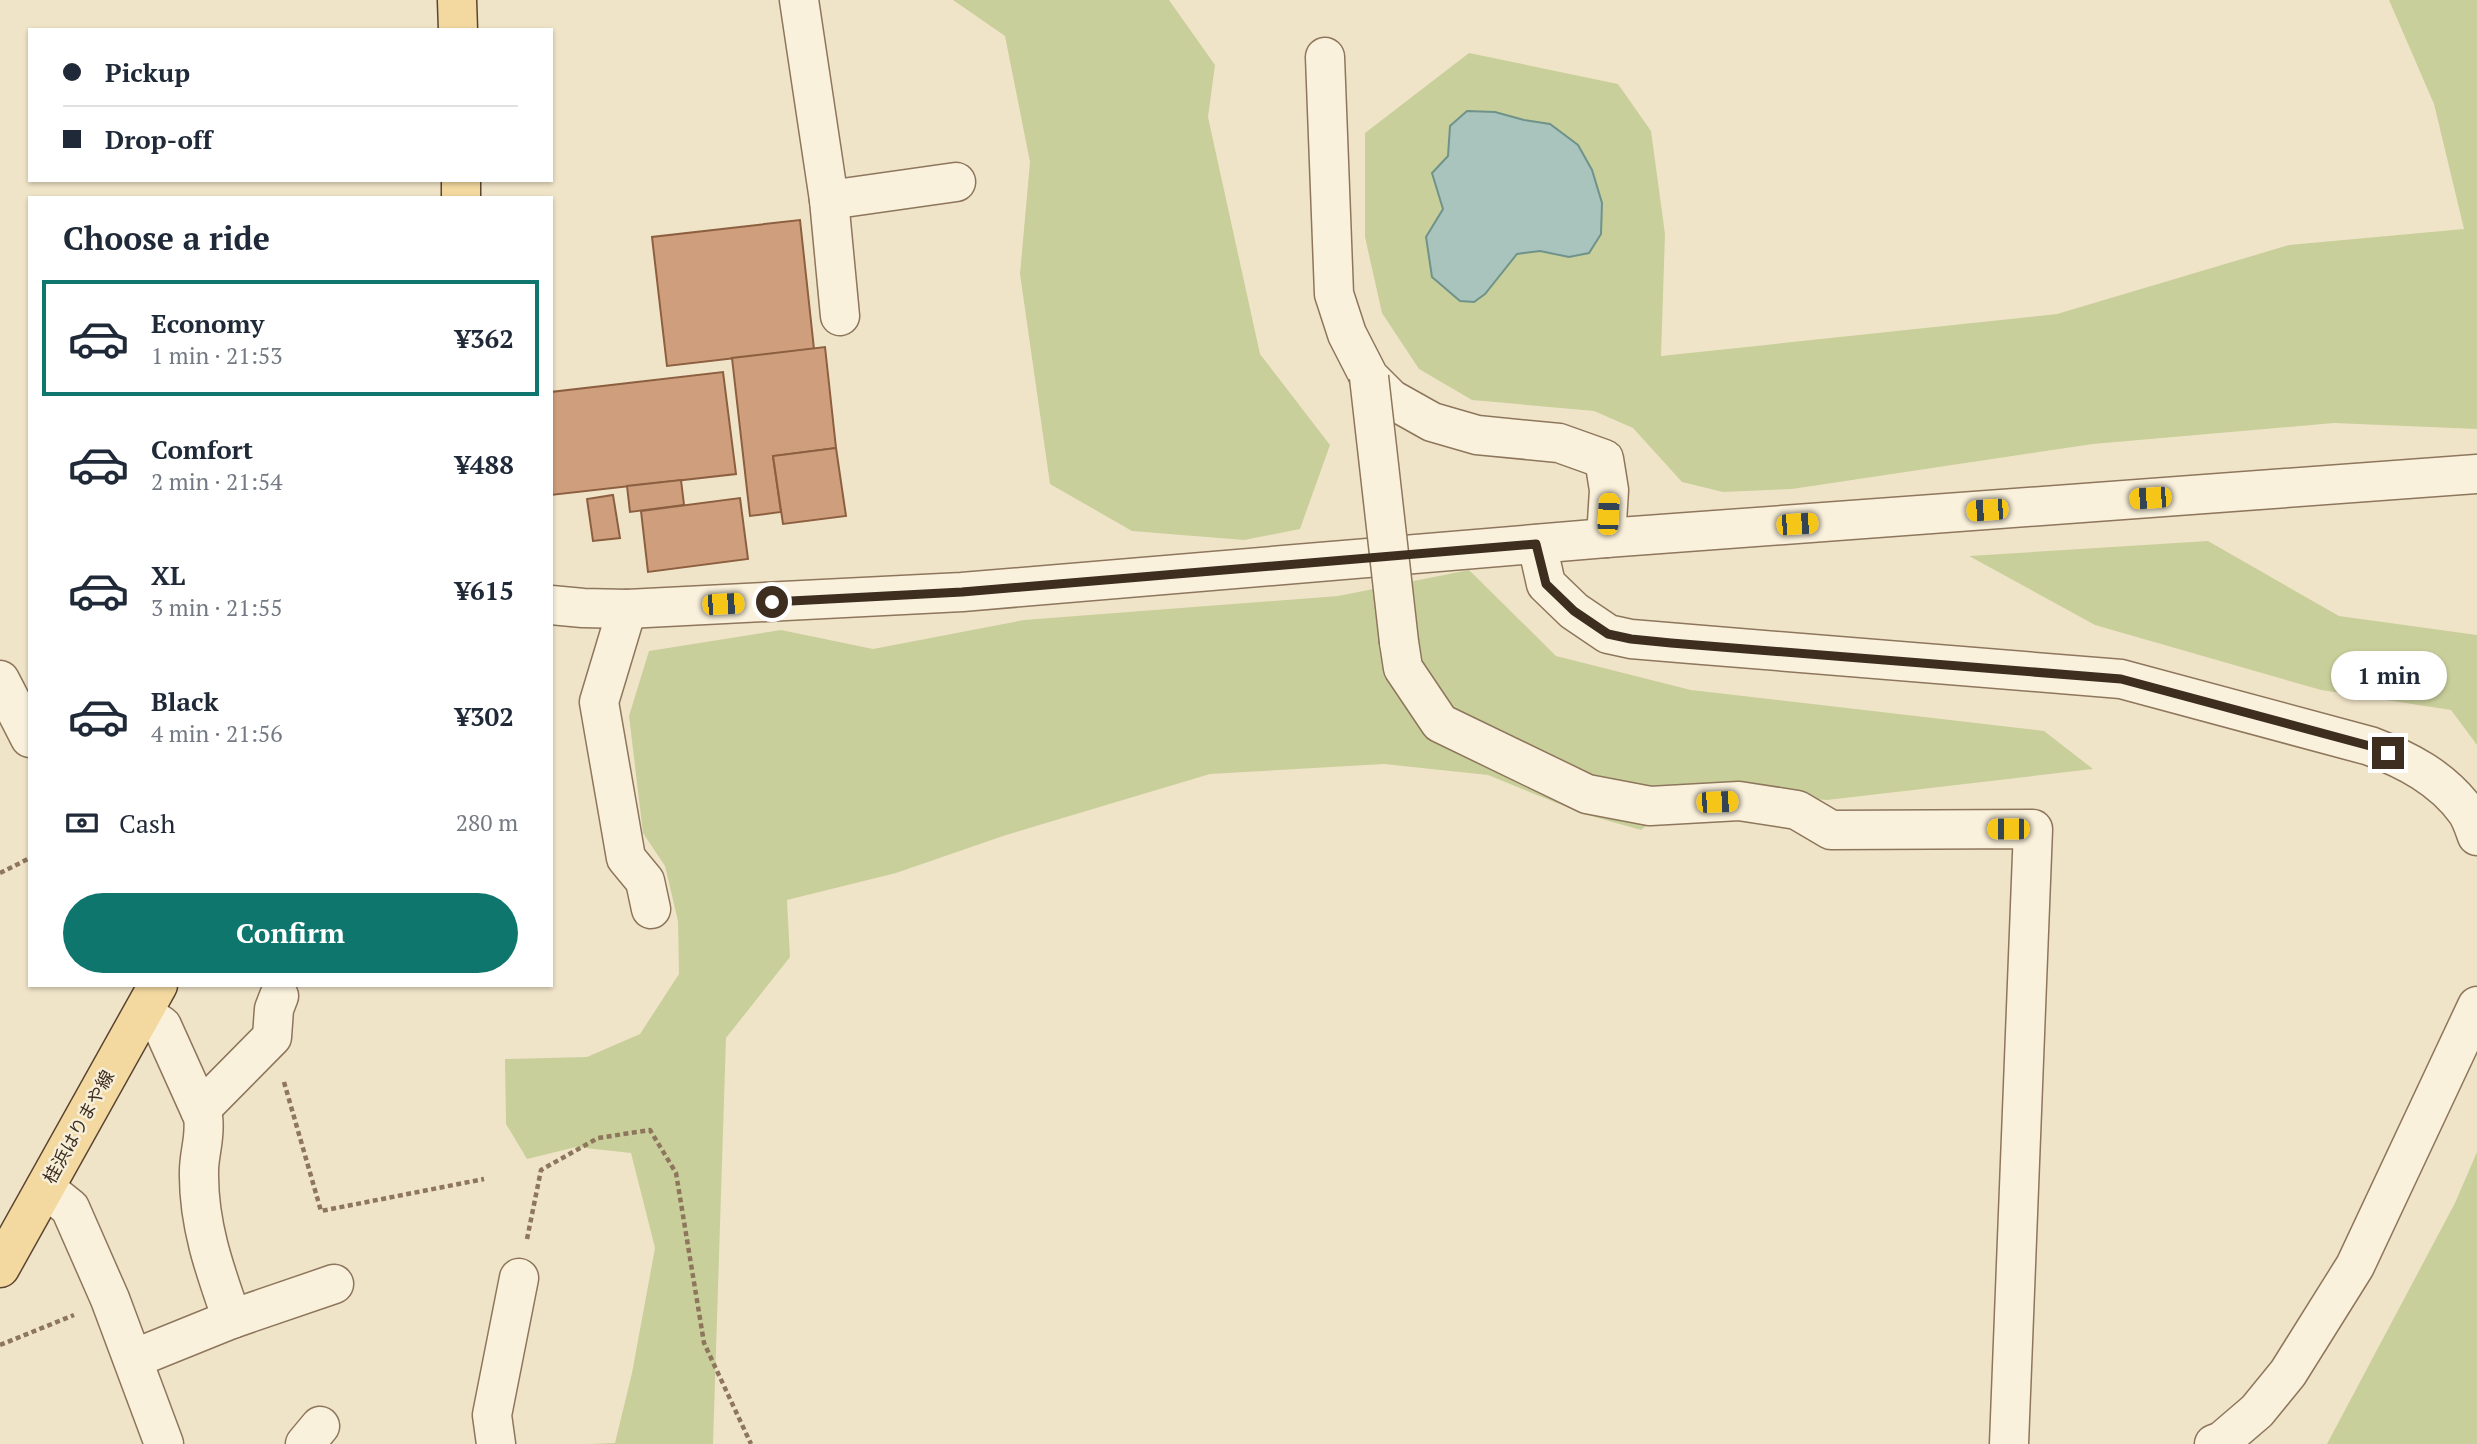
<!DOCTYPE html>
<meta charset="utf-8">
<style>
:root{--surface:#fff;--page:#f6f6f7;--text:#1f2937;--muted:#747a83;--line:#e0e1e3;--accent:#0f766e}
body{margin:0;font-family:"PT Serif","Noto Sans JP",serif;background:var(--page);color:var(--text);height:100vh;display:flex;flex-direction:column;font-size:26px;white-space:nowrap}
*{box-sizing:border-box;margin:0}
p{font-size:23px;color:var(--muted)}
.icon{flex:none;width:38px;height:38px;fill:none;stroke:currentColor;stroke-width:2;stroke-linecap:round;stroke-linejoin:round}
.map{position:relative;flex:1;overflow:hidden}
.side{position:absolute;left:28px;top:196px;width:525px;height:791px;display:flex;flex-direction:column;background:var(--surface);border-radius:0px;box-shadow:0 2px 5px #0004}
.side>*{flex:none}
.top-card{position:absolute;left:28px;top:28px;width:525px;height:154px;border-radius:0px;box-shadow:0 2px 5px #0004;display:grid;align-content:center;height:154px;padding:0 35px;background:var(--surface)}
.end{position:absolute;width:32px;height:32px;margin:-16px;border:9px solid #3d2e20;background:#fff;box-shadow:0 0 0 4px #fff}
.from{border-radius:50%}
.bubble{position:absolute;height:49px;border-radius:24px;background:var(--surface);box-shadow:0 2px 5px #0004;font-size:23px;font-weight:700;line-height:49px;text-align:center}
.car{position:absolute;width:21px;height:42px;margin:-21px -10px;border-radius:9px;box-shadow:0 0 5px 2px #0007;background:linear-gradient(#f5c518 24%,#345 0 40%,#f5c518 0 76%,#345 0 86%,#f5c518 0)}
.top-card b{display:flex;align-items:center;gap:24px;height:66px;font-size:26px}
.top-card b+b{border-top:2px solid var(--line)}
.top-card i{width:18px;height:18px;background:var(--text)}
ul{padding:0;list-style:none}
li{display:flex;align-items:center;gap:21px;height:116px;margin:0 14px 10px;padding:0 21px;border:4px solid transparent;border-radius:0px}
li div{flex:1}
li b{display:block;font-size:26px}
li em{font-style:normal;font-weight:700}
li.on{border-color:var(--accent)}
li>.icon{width:63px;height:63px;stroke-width:1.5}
h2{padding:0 35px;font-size:32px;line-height:84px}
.pay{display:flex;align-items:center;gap:18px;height:77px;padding:0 35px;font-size:26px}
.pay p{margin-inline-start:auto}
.primary-button{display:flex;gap:14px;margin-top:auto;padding:14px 35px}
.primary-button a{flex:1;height:80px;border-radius:42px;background:var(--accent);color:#fff;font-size:28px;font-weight:700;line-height:80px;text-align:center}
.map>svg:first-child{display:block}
</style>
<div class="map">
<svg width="2477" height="1444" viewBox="0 0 2477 1444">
<rect width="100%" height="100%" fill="#f0e4c8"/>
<g fill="#c9cf9b">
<polygon points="953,0 1169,0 1215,65 1208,117 1260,354 1330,445 1300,529 1244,540 1132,531 1050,484 1020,274 1030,162 1005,36"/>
<polygon points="2389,0 2477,0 2477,429 2334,423 2093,444 1792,489 1723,492 1682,482 1633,428 1594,411 1472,400 1419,369 1382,313 1365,237 1365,133 1469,53 1618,84 1651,131 1665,234 1661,356 2057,314 2289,245 2464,229 2434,104"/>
<polygon points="2208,541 2339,616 2477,635 2477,745 2451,710 2321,690 2095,625 1969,556"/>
<polygon points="1469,570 1556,656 1691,690 2044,731 2093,769 1827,800 1696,790 1641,830 1584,814 1488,775 1384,764 1210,774 1006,835 896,873 787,900 790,957 726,1038 713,1444 590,1444 615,1443 632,1373 655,1248 631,1153 576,1147 527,1159 506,1124 505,1059 587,1057 640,1034 679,974 678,921 665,866 643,833 629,716 649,651 781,630 873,649 1024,620 1338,596"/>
<polygon points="2477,1152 2477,1444 2327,1444 2455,1203"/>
</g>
<polygon fill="#a9c4bc" stroke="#6f938a" stroke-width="2" points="1467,111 1495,112 1524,120 1550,124 1578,145 1592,170 1602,203 1601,234 1589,253 1569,257 1540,251 1517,254 1485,294 1474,302 1460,301 1432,277 1426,237 1443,209 1432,173 1448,156 1450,126"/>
<g fill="#cf9f7d" stroke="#8d5f41" stroke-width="2">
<polygon points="800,220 814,349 667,366 652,237"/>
<polygon points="825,347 836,448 773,456 781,512 750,516 732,358"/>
<polygon points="723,372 736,474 551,495 551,392"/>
<polygon points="836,448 846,516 783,524 773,456"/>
<polygon points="681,480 684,505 630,512 627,486"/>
<polygon points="613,495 620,538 593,541 587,499"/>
<polygon points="740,498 748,559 648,572 641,511"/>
</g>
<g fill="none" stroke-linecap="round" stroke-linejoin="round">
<defs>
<g id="minor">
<polyline points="799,0 829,200 840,316"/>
<polyline points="1325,57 1334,294 1347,334 1369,377 1391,399 1432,422 1477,435 1559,443 1604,459 1609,490 1606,538"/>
<polyline points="829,200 956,182"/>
<path d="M1537 544 1546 584 1574 611 1608 634 1631 639 1691 644 2121 679 2370 746C2407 760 2442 778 2466 811 2471 818 2474 828 2477 836"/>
<polyline points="551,605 583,608 627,609 962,592 1606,538 2477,474"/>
<polyline points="627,609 599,702 626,858 645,881 651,909"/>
<polyline points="1399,642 1403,668 1440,723 1587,794 1650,806 1739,801 1797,810 1831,830 2033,829 2009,1444"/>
<polyline points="0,680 30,738"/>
<path d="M143 1013 162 1026 203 1117C206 1136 199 1153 199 1171 198 1224 215 1271 232 1319"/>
<polyline points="200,1110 272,1037 274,1009 279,996"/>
<polyline points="45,1188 70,1208 110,1299 164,1444"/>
<polyline points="133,1359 232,1319 334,1284"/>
<polyline points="305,1444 320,1426"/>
<polyline points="496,1444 492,1415 519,1278"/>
<polyline points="2214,1444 2222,1441 2257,1411 2288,1373 2355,1266 2477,1006"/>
</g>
<g id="major">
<polyline points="457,0 458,30"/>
<polyline points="461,180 461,198"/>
<polyline points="0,1268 158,985"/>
</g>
</defs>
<use href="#minor" stroke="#8d765c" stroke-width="41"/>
<use href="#major" stroke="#5b4430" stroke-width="41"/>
<g stroke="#8d765c" stroke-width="4.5" stroke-dasharray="5 3.5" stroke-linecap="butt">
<polyline points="0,873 30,858"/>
<polyline points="284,1082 321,1211 484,1179"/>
<polyline points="527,1239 541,1170 598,1138 650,1130 676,1173 704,1343 751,1444"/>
<polyline points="0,1345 74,1315"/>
</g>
<use href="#minor" stroke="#faf1dc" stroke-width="38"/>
<use href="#major" stroke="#f3d9a0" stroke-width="38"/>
<defs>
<polyline id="minor-bridge" points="1369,377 1399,642"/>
</defs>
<use href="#minor-bridge" stroke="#8d765c" stroke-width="41" stroke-linecap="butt"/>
<use href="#minor-bridge" stroke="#faf1dc" stroke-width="38"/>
</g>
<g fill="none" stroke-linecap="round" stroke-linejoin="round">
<polyline stroke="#3d2e20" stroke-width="9" points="772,602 962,592 1536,544 1546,584 1574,611 1608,634 1631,639 1671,643 2121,679 2370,746 2388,753"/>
</g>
<g text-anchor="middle" stroke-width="5" stroke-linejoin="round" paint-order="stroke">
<g font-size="18" fill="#3d2e20" stroke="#f7eed8">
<text transform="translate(79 1127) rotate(-61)" y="6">桂浜はりまや線</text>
</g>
</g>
</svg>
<i class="end from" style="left:772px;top:602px"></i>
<i class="end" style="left:2388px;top:753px"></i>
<div class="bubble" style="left:2331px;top:651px;width:116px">1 min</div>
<i class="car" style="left:2150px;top:498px;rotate:266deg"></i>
<i class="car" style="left:1987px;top:510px;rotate:266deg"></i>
<i class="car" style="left:1608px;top:514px;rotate:3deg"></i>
<i class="car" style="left:1797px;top:524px;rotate:86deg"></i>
<i class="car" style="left:723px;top:604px;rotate:87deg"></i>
<i class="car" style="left:1717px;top:802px;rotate:88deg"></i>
<i class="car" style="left:2008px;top:829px;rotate:270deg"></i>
<div class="top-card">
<b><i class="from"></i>Pickup</b>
<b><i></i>Drop-off</b>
</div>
<section class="side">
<h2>Choose a ride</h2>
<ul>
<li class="on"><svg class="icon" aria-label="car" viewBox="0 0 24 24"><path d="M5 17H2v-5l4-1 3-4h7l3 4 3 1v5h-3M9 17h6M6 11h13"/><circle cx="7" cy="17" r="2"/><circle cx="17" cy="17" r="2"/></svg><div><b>Economy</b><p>1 min · 21:53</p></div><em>¥362</em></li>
<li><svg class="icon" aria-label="car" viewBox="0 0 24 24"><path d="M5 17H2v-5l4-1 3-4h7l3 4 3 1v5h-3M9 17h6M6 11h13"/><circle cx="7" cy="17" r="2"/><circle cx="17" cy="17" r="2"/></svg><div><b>Comfort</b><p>2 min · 21:54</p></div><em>¥488</em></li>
<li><svg class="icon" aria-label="car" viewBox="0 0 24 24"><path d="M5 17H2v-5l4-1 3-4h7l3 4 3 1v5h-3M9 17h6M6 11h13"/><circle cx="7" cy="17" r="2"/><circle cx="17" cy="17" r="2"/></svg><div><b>XL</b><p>3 min · 21:55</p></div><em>¥615</em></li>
<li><svg class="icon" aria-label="car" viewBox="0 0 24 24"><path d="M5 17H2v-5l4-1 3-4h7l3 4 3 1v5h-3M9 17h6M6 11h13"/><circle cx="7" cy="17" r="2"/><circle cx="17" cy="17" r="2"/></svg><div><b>Black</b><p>4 min · 21:56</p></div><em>¥302</em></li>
</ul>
<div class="pay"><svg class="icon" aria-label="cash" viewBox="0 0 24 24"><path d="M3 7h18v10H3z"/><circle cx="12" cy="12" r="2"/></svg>Cash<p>280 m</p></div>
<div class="primary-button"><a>Confirm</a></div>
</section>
</div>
